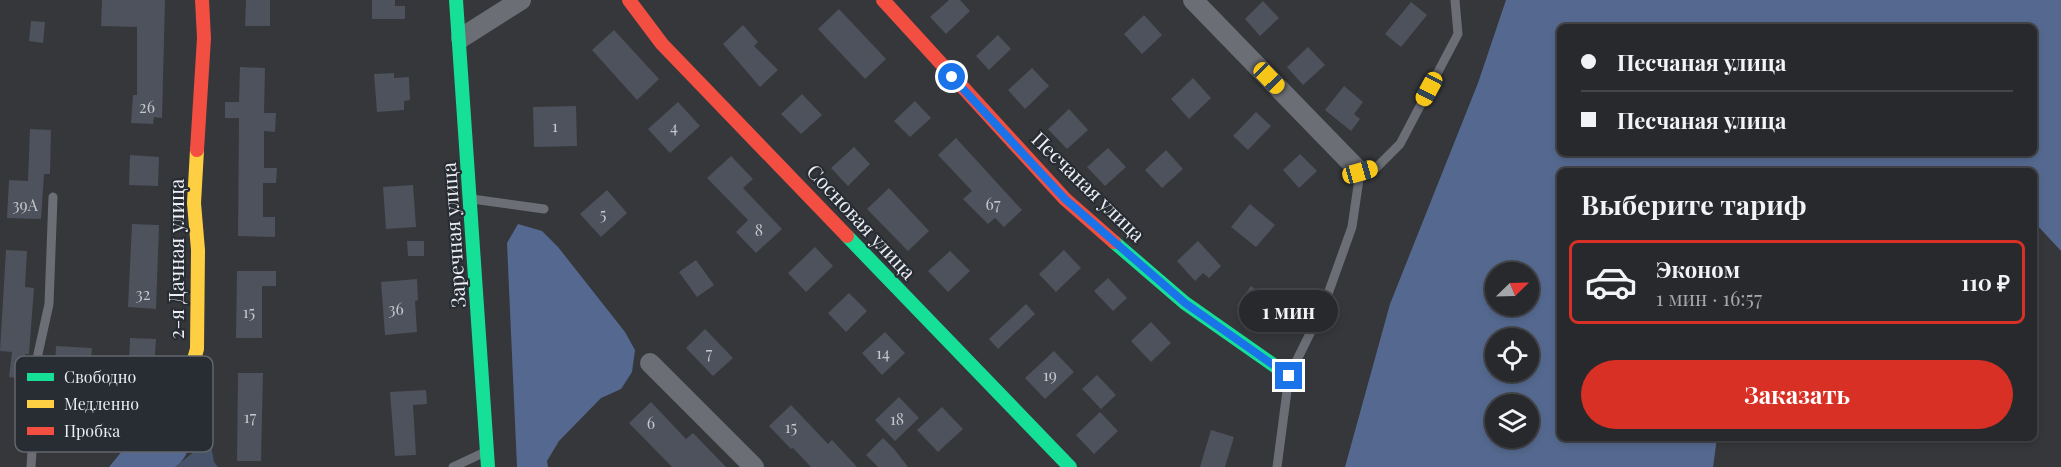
<!DOCTYPE html>
<html lang="ru">
<meta charset="utf-8">
<style>
:root{--surface:#28292c;--page:#303134;--text:#f1f3f6;--muted:#a5a6a9;--line:#444548;--accent:#d93025}
body{margin:0;font-family:"Playfair Display",serif;background:var(--page);color:var(--text);height:100vh;display:flex;flex-direction:column;font-size:22px;white-space:nowrap}
*{box-sizing:border-box;margin:0}
p{font-size:20px;color:var(--muted)}
.icon{flex:none;width:33px;height:33px;fill:none;stroke:currentColor;stroke-width:2;stroke-linecap:round;stroke-linejoin:round}
.map{position:relative;flex:1;overflow:hidden}
.details{position:absolute;left:1557px;top:168px;width:480px;height:273px;display:flex;flex-direction:column;background:var(--surface);border-radius:9px;box-shadow:0 3px 9px #0003,0 0 0 2px var(--line)}
.details>*{flex:none}
.top-card{position:absolute;left:1557px;top:24px;width:480px;height:132px;border-radius:9px;box-shadow:0 3px 9px #0003,0 0 0 2px var(--line);display:grid;align-content:center;height:132px;padding:0 24px;background:var(--surface)}
.needle{width:39px;rotate:67deg}
.controls{position:absolute;left:1485px;top:262px;display:grid;gap:12px}
.controls a{display:grid;place-items:center;width:54px;height:54px;border-radius:50%;background:var(--surface);box-shadow:0 3px 9px #0003,0 0 0 2px var(--line);font-size:30px}
.end{position:absolute;width:27px;height:27px;margin:-14px;border:8px solid #1a73e8;background:#fff;box-shadow:0 0 0 3px #fff}
.from{border-radius:50%}
.bubble{position:absolute;height:42px;border-radius:21px;background:var(--surface);box-shadow:0 3px 9px #0003,0 0 0 2px var(--line);font-size:20px;font-weight:700;line-height:42px;text-align:center}
.car{position:absolute;width:18px;height:36px;margin:-18px -9px;border-radius:8px;box-shadow:0 0 4px 2px #0007;background:linear-gradient(#f5c518 24%,#345 0 40%,#f5c518 0 76%,#345 0 86%,#f5c518 0)}
.top-card b{display:flex;align-items:center;gap:21px;height:57px;font-size:22px}
.top-card b+b{border-top:2px solid var(--line)}
.top-card i{width:15px;height:15px;background:var(--text)}
ul{padding:0;list-style:none}
li{display:flex;align-items:center;gap:18px;height:84px;margin:0 12px 9px;padding:0 12px;border:3px solid transparent;border-radius:9px}
li div{flex:1}
li b{display:block;font-size:22px}
li em{font-style:normal;font-weight:700}
li.active{border-color:var(--accent)}
li>.icon{width:54px;height:54px;stroke-width:1.5}
h2{padding:0 24px;font-size:27px;line-height:72px}
.action{display:flex;gap:12px;margin-top:auto;padding:12px 24px}
.action a{flex:1;height:69px;border-radius:36px;background:var(--accent);color:#fff;font-size:24px;font-weight:700;line-height:69px;text-align:center}
.map>svg:first-child{display:block}
</style>
<div class="map">
<svg width="2061" height="467" viewBox="0 0 2061 467">
<rect width="100%" height="100%" fill="#35373a"/>
<polygon fill="#46536a" points="210,439 214,462 218,467 175,467"/>
<g fill="#556990" fill-rule="evenodd">
<path d="M1506 0H2061V251L2036 224 2034 225V171H1560V438H1717L1713 467H1345L1390 304 1478 83ZM1560 27H2034V153H1560ZM1496 273H1528V306H1496ZM1496 339H1528V372H1496ZM1496 405H1528V438H1496Z"/>
<polygon points="518,224 542,231 558,247 625,332 635,350 632,372 621,389 601,398 559,441 547,461 548,467 517,467 507,243"/>
<path d="M180 412C190 431 195 453 175 467H109L146 422Z"/>
</g>
<g fill="#4d525c">
<polygon points="102,0 165,0 162,118 154,117 153,124 131,123 133,95 137,95 137,27 101,26"/>
<polygon points="246,0 270,0 270,26 245,26"/>
<polygon points="372,0 395,0 395,6 405,6 405,19 372,19"/>
<polygon points="949,0 960,0 970,11 946,34 930,17"/>
<polygon points="1263,1 1279,18 1260,36 1245,19"/>
<polygon points="1411,2 1427,15 1401,47 1385,34"/>
<polygon points="839,9 886,59 865,79 818,29"/>
<polygon points="1144,15 1162,35 1142,54 1124,34"/>
<polygon points="31,21 45,22 43,43 29,41"/>
<polygon points="743,25 758,42 754,46 778,70 760,87 723,44"/>
<polygon points="614,30 659,79 637,100 592,50"/>
<polygon points="998,35 1011,49 989,70 976,56"/>
<polygon points="1308,47 1325,65 1303,85 1287,67"/>
<polygon points="240,67 265,68 264,113 276,113 275,132 264,131 264,168 277,168 276,183 263,183 263,217 275,217 275,237 238,236 239,118 225,118 225,102 239,102"/>
<polygon points="1032,68 1049,86 1025,109 1008,90"/>
<polygon points="394,73 394,78 409,77 410,100 404,101 404,110 377,112 374,74"/>
<polygon points="1193,78 1211,98 1189,119 1171,99"/>
<polygon points="1344,86 1363,102 1354,114 1360,119 1351,131 1325,110"/>
<polygon points="802,94 822,115 801,134 781,114"/>
<polygon points="915,101 931,118 910,137 894,121"/>
<polygon points="678,102 700,126 670,153 648,129"/>
<polygon points="576,106 577,146 534,147 533,107"/>
<polygon points="1069,109 1088,130 1067,149 1048,129"/>
<polygon points="1256,112 1271,126 1248,150 1233,136"/>
<polygon points="30,129 51,130 50,174 44,174 41,219 7,218 9,180 28,181"/>
<polygon points="956,138 1022,210 1004,227 995,218 988,224 963,199 972,191 938,155"/>
<polygon points="854,147 870,164 848,186 831,168"/>
<polygon points="1108,148 1126,167 1105,186 1087,167"/>
<polygon points="1166,150 1183,169 1162,188 1145,170"/>
<polygon points="1300,154 1317,171 1299,188 1283,170"/>
<polygon points="130,155 159,157 158,186 129,185"/>
<polygon points="731,156 753,179 743,188 782,229 756,253 736,232 748,220 707,178"/>
<polygon points="413,185 416,227 386,229 383,187"/>
<polygon points="889,188 929,231 908,251 867,209"/>
<polygon points="607,190 627,213 601,237 580,214"/>
<polygon points="1250,204 1275,225 1256,247 1231,227"/>
<polygon points="132,224 159,225 156,309 128,307"/>
<polygon points="407,241 424,241 424,256 408,256"/>
<polygon points="1198,241 1221,266 1209,278 1203,273 1195,281 1177,261"/>
<polygon points="815,247 833,266 806,292 788,273"/>
<polygon points="6,250 27,251 25,287 34,288 29,354 25,354 23,379 9,377 12,352 0,351"/>
<polygon points="1064,250 1081,268 1056,292 1039,274"/>
<polygon points="950,251 970,271 948,292 928,271"/>
<polygon points="696,260 714,285 697,297 679,272"/>
<polygon points="237,271 276,271 276,286 262,286 262,338 236,338"/>
<polygon points="1108,278 1127,298 1113,311 1094,291"/>
<polygon points="417,279 418,300 415,301 417,332 385,335 381,282"/>
<polygon points="1251,286 1277,304 1263,324 1237,305"/>
<polygon points="849,293 867,311 846,332 828,313"/>
<polygon points="1026,304 1035,314 998,349 989,339"/>
<polygon points="1151,322 1171,343 1151,362 1131,341"/>
<polygon points="705,329 733,358 713,376 686,348"/>
<polygon points="885,332 905,353 882,375 862,353"/>
<polygon points="130,338 156,339 154,369 129,367"/>
<polygon points="56,346 92,348 91,359 121,359 120,381 90,381 90,387 54,386"/>
<polygon points="1054,351 1074,372 1045,399 1025,378"/>
<polygon points="238,373 263,373 261,461 237,461"/>
<polygon points="1097,375 1116,395 1101,409 1082,389"/>
<polygon points="426,390 427,404 413,405 416,455 395,456 390,392"/>
<polygon points="899,397 919,418 895,441 875,420"/>
<polygon points="651,402 686,439 693,433 726,467 672,467 629,423"/>
<polygon points="791,405 828,444 832,440 857,467 811,467 793,448 791,449 769,426"/>
<polygon points="942,407 963,429 938,452 917,430"/>
<polygon points="1100,412 1118,431 1094,454 1076,435"/>
<polygon points="1211,430 1234,437 1225,467 1200,467"/>
<polygon points="883,438 894,449 908,467 878,467 866,455"/>
</g>
<g fill="none" stroke-linecap="round" stroke-linejoin="round">
<g stroke="#6b6e75" stroke-width="9">
<polyline points="472,199 544,209"/>
<polyline points="31,467 38,354 49,304 53,197"/>
<polyline points="453,467 485,452"/>
<polyline points="1277,467 1289,376 1324,305 1352,227 1360,172 1376,168 1400,144 1458,34 1455,0"/>
</g>
<g stroke="#6b6e75" stroke-width="20">
<polyline points="1193,0 1360,172"/>
<polyline points="461,38 521,0"/>
<polyline points="650,363 754,467"/>
</g>
<g stroke="#16e098" stroke-width="14">
<polyline points="456,0 488,467"/>
<polyline points="847,236 1070,467"/>
<polyline points="1114,242 1185,303 1289,376"/>
</g>
<polyline stroke="#ffcf43" stroke-width="14" points="34,445 101,438 181,388 190,373 197,349 198,250 194,203 197,150"/>
<g stroke="#f24e42" stroke-width="14">
<polyline points="629,0 662,44 847,236"/>
<polyline points="883,0 1065,199 1114,242"/>
<polyline points="197,150 204,38 202,0"/>
</g>
</g>
<g fill="none" stroke-linecap="round" stroke-linejoin="round">
<polyline stroke="#1a73e8" stroke-width="8" points="952,77 1065,199 1185,303 1289,376"/>
</g>
<g text-anchor="middle" stroke-width="4.5" stroke-linejoin="round" paint-order="stroke">
<g font-size="16" fill="#c4c7cd">
<text x="147" y="113">26</text>
<text x="555" y="132">1</text>
<text x="674" y="133">4</text>
<text x="993" y="210">67</text>
<text x="25" y="211">39А</text>
<text x="603" y="220">5</text>
<text x="759" y="236">8</text>
<text x="143" y="300">32</text>
<text x="396" y="315">36</text>
<text x="249" y="318">15</text>
<text x="709" y="359">7</text>
<text x="883" y="359">14</text>
<text x="1050" y="381">19</text>
<text x="250" y="423">17</text>
<text x="897" y="425">18</text>
<text x="651" y="429">6</text>
<text x="791" y="433">15</text>
</g>
<g font-size="20" fill="#ebeef3" stroke="#282c33">
<text transform="translate(1088 187) rotate(44)" y="7">Песчаная улица</text>
<text transform="translate(861 222) rotate(47)" y="7">Сосновая улица</text>
<text transform="translate(454 235) rotate(-94)" y="7">Заречная улица</text>
<text transform="translate(177 259) rotate(-90)" y="7">2-я Дачная улица</text>
</g>
</g>
<rect x="15" y="356" width="198" height="96" rx="9" fill="#282c33" stroke="#62666d" stroke-width="1.5"/>
<rect x="27" y="373" width="27" height="8" fill="#16e098"/>
<rect x="27" y="400" width="27" height="8" fill="#ffcf43"/>
<rect x="27" y="427" width="27" height="8" fill="#f24e42"/>
<g font-size="16" fill="#ebeef3">
<text x="64" y="383">Свободно</text>
<text x="64" y="410">Медленно</text>
<text x="64" y="437">Пробка</text>
</g>
</svg>
<div class="controls">
<a><svg class="needle" viewBox="-14 -14 28 28"><path d="M0-13l5 13h-10z" fill="#e53935"/><path d="M0 13l5-13h-10z" fill="#a5a6a9"/></svg></a>
<a><svg class="icon" aria-label="locate" viewBox="0 0 24 24"><circle cx="12" cy="12" r="6"/><path d="M12 2v4M12 18v4M2 12h4M18 12h4"/></svg></a>
<a><svg class="icon" aria-label="layers" viewBox="0 0 24 24"><path d="M12 4l9 5-9 5-9-5zM3 14l9 5 9-5"/></svg></a>
</div>
<i class="end from" style="left:952px;top:77px"></i>
<i class="end" style="left:1289px;top:376px"></i>
<div class="bubble" style="left:1239px;top:290px;width:99px">1 мин</div>
<i class="car" style="left:1269px;top:78px;rotate:136deg"></i>
<i class="car" style="left:1429px;top:89px;rotate:208deg"></i>
<i class="car" style="left:1360px;top:172px;rotate:74deg"></i>
<div class="top-card">
<b><i class="from"></i>Песчаная улица</b>
<b><i></i>Песчаная улица</b>
</div>
<section class="details">
<h2>Выберите тариф</h2>
<ul>
<li class="active"><svg class="icon" aria-label="car" viewBox="0 0 24 24"><path d="M5 17H2v-5l4-1 3-4h7l3 4 3 1v5h-3M9 17h6M6 11h13"/><circle cx="7" cy="17" r="2"/><circle cx="17" cy="17" r="2"/></svg><div><b>Эконом</b><p>1 мин · 16:57</p></div><em>110 ₽</em></li>
</ul>
<div class="action"><a>Заказать</a></div>
</section>
</div>
